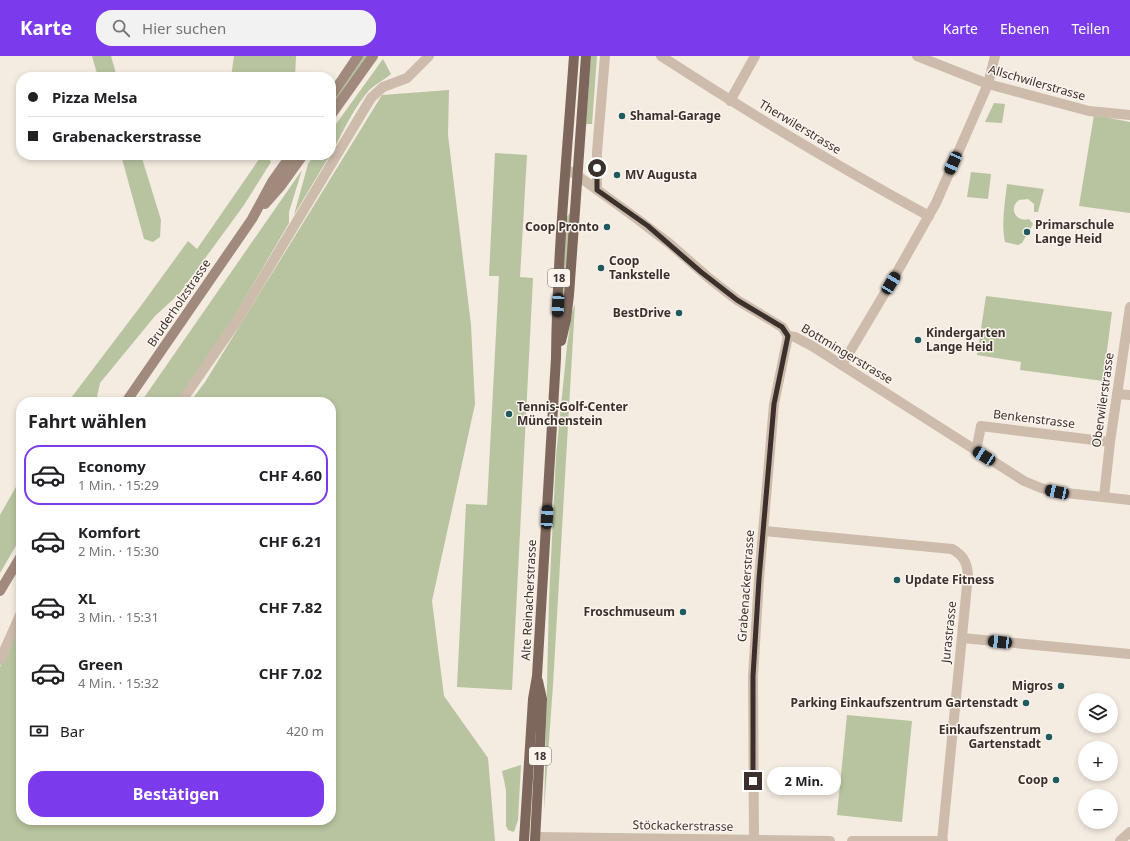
<!DOCTYPE html>
<html lang="de">
<meta charset="utf-8">
<style>
:root{--surface:#fff;--page:#f2f2f2;--text:#202124;--muted:#757577;--line:#e0e0e0;--accent:#7c3aed}
body{margin:0;font-family:"Noto Sans",sans-serif;background:var(--page);color:var(--text);height:100vh;display:flex;flex-direction:column;font-size:15px;white-space:nowrap}
*{box-sizing:border-box;margin:0}
p{font-size:13px;color:var(--muted)}
.icon{flex:none;width:22px;height:22px;fill:none;stroke:currentColor;stroke-width:2;stroke-linecap:round;stroke-linejoin:round}
.map{position:relative;flex:1;overflow:hidden}
.drawer{position:absolute;left:16px;top:341px;width:320px;height:428px;display:flex;flex-direction:column;background:var(--surface);border-radius:16px;box-shadow:0 2px 6px #0003}
.drawer>*{flex:none}
.hud{position:absolute;left:16px;top:16px;width:320px;height:88px;border-radius:16px;box-shadow:0 2px 6px #0003;display:grid;align-content:center;height:88px;padding:0 12px;background:var(--surface)}
.fabs{position:absolute;left:1078px;top:637px;display:grid;gap:8px}
.fabs a{display:grid;place-items:center;width:40px;height:40px;border-radius:50%;background:var(--surface);box-shadow:0 2px 6px #0003;font-size:20px}
.end{position:absolute;width:18px;height:18px;margin:-9px;border:5px solid #3b302b;background:#fff;box-shadow:0 0 0 2px #fff}
.from{border-radius:50%}
.bubble{position:absolute;height:28px;border-radius:14px;background:var(--surface);box-shadow:0 2px 6px #0003;font-size:13px;font-weight:700;line-height:28px;text-align:center}
.car{position:absolute;width:12px;height:24px;margin:-12px -6px;border-radius:5px;box-shadow:0 0 3px 1px #0007;background:linear-gradient(#222 24%,#8ab4d8 0 40%,#222 0 76%,#8ab4d8 0 86%,#222 0)}
.hud b{display:flex;align-items:center;gap:14px;height:38px;font-size:15px}
.hud b+b{border-top:1px solid var(--line)}
.hud i{width:10px;height:10px;background:var(--text)}
ul{padding:0;list-style:none}
li{display:flex;align-items:center;gap:12px;height:60px;margin:0 8px 6px;padding:0 4px;border:2px solid transparent;border-radius:16px}
li div{flex:1}
li b{display:block;font-size:15px}
li em{font-style:normal;font-weight:700}
li.current{border-color:var(--accent)}
li>.icon{width:36px;height:36px;stroke-width:1.5}
h2{padding:0 12px;font-size:18px;line-height:48px}
.pay{display:flex;align-items:center;gap:10px;height:44px;padding:0 12px;font-size:15px}
.pay p{margin-inline-start:auto}
.action{display:flex;gap:8px;margin-top:auto;padding:8px 12px}
.action a{flex:1;height:46px;border-radius:16px;background:var(--accent);color:#fff;font-size:16px;font-weight:700;line-height:46px;text-align:center}
header{display:flex;align-items:center;gap:24px;box-sizing:border-box;height:56px;padding:0 20px;background:var(--accent);color:#fff}
header strong{font-size:19px}
nav{display:flex;gap:22px;margin-inline-start:auto;font-size:14px}
.search{width:280px;height:36px;background:var(--page);display:flex;align-items:center;gap:10px;box-sizing:border-box;padding:0 14px;border-radius:16px;color:var(--muted);font-size:15px}
.map>svg:first-child{display:block}
</style>
<header>
<strong>Karte</strong>
<div class="search"><svg class="icon" aria-label="search" viewBox="0 0 24 24"><circle cx="10" cy="10" r="6"/><path d="M15 15l6 6"/></svg>Hier suchen</div>
<nav><a>Karte</a><a>Ebenen</a><a>Teilen</a></nav>
</header>
<div class="map">
<svg width="1130" height="785" viewBox="0 0 1130 785">
<rect width="100%" height="100%" fill="#f4ebe1"/>
<g fill="#b8c4a0">
<polygon points="92,0 111,0 117,21 98,21"/>
<polygon points="234,0 296,0 295,21 231,21"/>
<polygon points="363,0 369,0 331,54 331,46"/>
<polygon points="591,0 597,0 592,68 586,68"/>
<path d="M383 3 391 18C383 25 373 29 366 38 352 55 342 78 331 98V75Z"/>
<polygon points="449,34 448,79 471,269 475,348 432,545 444,640 488,702 495,785 0,785 0,611 21,567 21,764 331,764 331,346 190,346 205,326 382,39"/>
<polygon points="994,47 1005,48 1002,67 985,66"/>
<polygon points="1094,59 1130,66 1130,157 1079,150"/>
<polygon points="495,97 527,99 520,221 533,222 512,634 457,631 466,448 487,449 499,220 489,220"/>
<polygon points="121,99 141,99 161,164 160,181 153,186 144,183"/>
<polygon points="262,99 266,99 271,106 244,149 179,238 155,260 100,327 96,346 68,346 143,247 188,185 197,193"/>
<polygon points="314,99 330,99 294,159 308,108"/>
<polygon points="302,114 289,156 289,167 220,285 178,346 141,346"/>
<polygon points="971,116 991,118 988,143 967,141"/>
<path d="M1007 128 1044 133 1038 156H1034V148L1028 143 1019 144C1008 152 1016 167 1029 163L1033 168 1022 187 1018 189 1005 186C1001 167 1005 147 1007 128Z"/>
<polygon points="570,157 571,159 570,184 561,265 566,162"/>
<polygon points="986,240 1112,256 1103,325 1020,314 1021,306 977,299"/>
<polygon points="575,248 553,629 544,755 549,544 556,400 567,290 572,256"/>
<polygon points="21,422 21,481 0,517 0,459"/>
<polygon points="847,659 912,665 902,766 837,759"/>
<polygon points="521,709 518,764 514,776 508,774 506,770 506,734 502,715"/>
</g>
<g fill="none" stroke-linecap="round" stroke-linejoin="round">
<g stroke="#cdbbac" stroke-width="10">
<path d="M661 0C749 57 837 110 929 160"/>
<polyline points="917,0 988,28 1089,55 1130,59"/>
<polyline points="730,45 755,0"/>
<polyline points="566,113 578,120 636,162 670,188 710,223 737,244 782,271 788,280 774,348 759,523 753,620 754,785"/>
<polyline points="597,134 597,96 605,0"/>
<polyline points="788,280 795,281 812,290 1024,425 1041,432 1057,436 1130,444"/>
<polyline points="842,309 896,218 936,147 988,28 995,0"/>
<polyline points="1117,338 1130,339"/>
<polyline points="181,346 237,265 371,42 383,31 407,22 429,0"/>
<polyline points="976,395 981,370 1110,386"/>
<polyline points="1104,441 1110,386 1130,251"/>
<path d="M764 475 952 493C963 499 967 506 968 519L942 785"/>
<polyline points="962,582 1130,598"/>
<polyline points="0,604 21,557"/>
</g>
<g stroke="#cdbbac" stroke-width="10">
<polyline points="535,781 830,785"/>
<polyline points="852,785 943,785"/>
<polyline points="1120,785 1130,776"/>
</g>
<g stroke="#a18a7d" stroke-width="10">
<polyline points="331,40 358,0"/>
<polyline points="331,59 373,0"/>
<polyline points="265,148 280,131 303,99"/>
<polyline points="126,346 252,163 272,126 291,99"/>
<polyline points="0,535 21,500"/>
</g>
<g stroke="#7d675c" stroke-width="10">
<polyline points="561,285 566,264 569,239 586,0"/>
<path d="M524 785 533 643 537 620 556 302C557 201 567 100 574 0"/>
<polyline points="535,785 540,690 542,643 538,625"/>
</g>
</g>
<g fill="none" stroke-linecap="round" stroke-linejoin="round">
<polyline stroke="#3b302b" stroke-width="5" points="597,112 597,134 648,170 701,216 737,244 782,271 788,280 774,348 759,523 753,620 753,725"/>
</g>
<g fill="#1f5a5e" stroke="#fbf5ee" stroke-width="1.5">
<circle cx="622" cy="60" r="4"/>
<circle cx="617" cy="119" r="4"/>
<circle cx="607" cy="171" r="4"/>
<circle cx="1027" cy="176" r="4"/>
<circle cx="601" cy="212" r="4"/>
<circle cx="679" cy="257" r="4"/>
<circle cx="918" cy="284" r="4"/>
<circle cx="509" cy="358" r="4"/>
<circle cx="897" cy="524" r="4"/>
<circle cx="683" cy="556" r="4"/>
<circle cx="1061" cy="630" r="4"/>
<circle cx="1026" cy="647" r="4"/>
<circle cx="1049" cy="681" r="4"/>
<circle cx="1056" cy="724" r="4"/>
</g>
<g text-anchor="middle" stroke-width="3" stroke-linejoin="round" paint-order="stroke">
<g fill="#fbf5ee" stroke="#756b66" stroke-width="1">
<rect x="548" y="213" width="22" height="18" rx="3"/>
<rect x="529" y="691" width="22" height="18" rx="3"/>
</g>
<g font-size="11" font-weight="bold" fill="#3b302b">
<text x="559" y="226">18</text>
<text x="540" y="704">18</text>
</g>
<g font-size="12" fill="#3b302b" stroke="#fbf5ee">
<text transform="translate(1037 27) rotate(16)" y="4">Allschwilerstrasse</text>
<text transform="translate(800 71) rotate(31)" y="4">Therwilerstrasse</text>
<text transform="translate(179 247) rotate(-56)" y="4">Bruderholzstrasse</text>
<text transform="translate(847 298) rotate(31)" y="4">Bottmingerstrasse</text>
<text transform="translate(1103 344) rotate(-82)" y="4">Oberwilerstrasse</text>
<text transform="translate(1034 363) rotate(7)" y="4">Benkenstrasse</text>
<text transform="translate(746 530) rotate(-86)" y="4">Grabenackerstrasse</text>
<text transform="translate(529 544) rotate(-87)" y="4">Alte Reinacherstrasse</text>
<text transform="translate(949 576) rotate(-84)" y="4">Jurastrasse</text>
<text transform="translate(683 770) rotate(1)" y="4">Stöckackerstrasse</text>
</g>
<g font-size="12" font-weight="bold" fill="#3b302b" stroke="#fbf5ee" text-anchor="start">
<text x="630" y="64">Shamal-Garage</text>
<text x="625" y="123">MV Augusta</text>
<text x="1035" y="173">Primarschule<tspan x="1035" dy="14">Lange Heid</tspan></text>
<text x="599" y="175" text-anchor="end">Coop Pronto</text>
<text x="609" y="209">Coop<tspan x="609" dy="14">Tankstelle</tspan></text>
<text x="671" y="261" text-anchor="end">BestDrive</text>
<text x="926" y="281">Kindergarten<tspan x="926" dy="14">Lange Heid</tspan></text>
<text x="517" y="355">Tennis-Golf-Center<tspan x="517" dy="14">Münchenstein</tspan></text>
<text x="905" y="528">Update Fitness</text>
<text x="675" y="560" text-anchor="end">Froschmuseum</text>
<text x="1053" y="634" text-anchor="end">Migros</text>
<text x="1018" y="651" text-anchor="end">Parking Einkaufszentrum Gartenstadt</text>
<text x="1041" y="678" text-anchor="end">Einkaufszentrum<tspan x="1041" dy="14">Gartenstadt</tspan></text>
<text x="1048" y="728" text-anchor="end">Coop</text>
</g>
</g>
</svg>
<div class="fabs">
<a><svg class="icon" aria-label="layers" viewBox="0 0 24 24"><path d="M12 4l9 5-9 5-9-5zM3 14l9 5 9-5"/></svg></a>
<a>+</a>
<a>−</a>
</div>
<i class="end from" style="left:597px;top:112px"></i>
<i class="end" style="left:753px;top:725px"></i>
<div class="bubble" style="left:767px;top:711px;width:74px">2 Min.</div>
<i class="car" style="left:953px;top:107px;rotate:204deg"></i>
<i class="car" style="left:891px;top:227px;rotate:31deg"></i>
<i class="car" style="left:558px;top:249px;rotate:183deg"></i>
<i class="car" style="left:984px;top:400px;rotate:303deg"></i>
<i class="car" style="left:1057px;top:436px;rotate:282deg"></i>
<i class="car" style="left:547px;top:461px;rotate:3deg"></i>
<i class="car" style="left:1000px;top:586px;rotate:276deg"></i>
<div class="hud">
<b><i class="from"></i>Pizza Melsa</b>
<b><i></i>Grabenackerstrasse</b>
</div>
<section class="drawer">
<h2>Fahrt wählen</h2>
<ul>
<li class="current"><svg class="icon" aria-label="car" viewBox="0 0 24 24"><path d="M5 17H2v-5l4-1 3-4h7l3 4 3 1v5h-3M9 17h6M6 11h13"/><circle cx="7" cy="17" r="2"/><circle cx="17" cy="17" r="2"/></svg><div><b>Economy</b><p>1 Min. · 15:29</p></div><em>CHF 4.60</em></li>
<li><svg class="icon" aria-label="car" viewBox="0 0 24 24"><path d="M5 17H2v-5l4-1 3-4h7l3 4 3 1v5h-3M9 17h6M6 11h13"/><circle cx="7" cy="17" r="2"/><circle cx="17" cy="17" r="2"/></svg><div><b>Komfort</b><p>2 Min. · 15:30</p></div><em>CHF 6.21</em></li>
<li><svg class="icon" aria-label="car" viewBox="0 0 24 24"><path d="M5 17H2v-5l4-1 3-4h7l3 4 3 1v5h-3M9 17h6M6 11h13"/><circle cx="7" cy="17" r="2"/><circle cx="17" cy="17" r="2"/></svg><div><b>XL</b><p>3 Min. · 15:31</p></div><em>CHF 7.82</em></li>
<li><svg class="icon" aria-label="car" viewBox="0 0 24 24"><path d="M5 17H2v-5l4-1 3-4h7l3 4 3 1v5h-3M9 17h6M6 11h13"/><circle cx="7" cy="17" r="2"/><circle cx="17" cy="17" r="2"/></svg><div><b>Green</b><p>4 Min. · 15:32</p></div><em>CHF 7.02</em></li>
</ul>
<div class="pay"><svg class="icon" aria-label="cash" viewBox="0 0 24 24"><path d="M3 7h18v10H3z"/><circle cx="12" cy="12" r="2"/></svg>Bar<p>420 m</p></div>
<div class="action"><a>Bestätigen</a></div>
</section>
</div>
